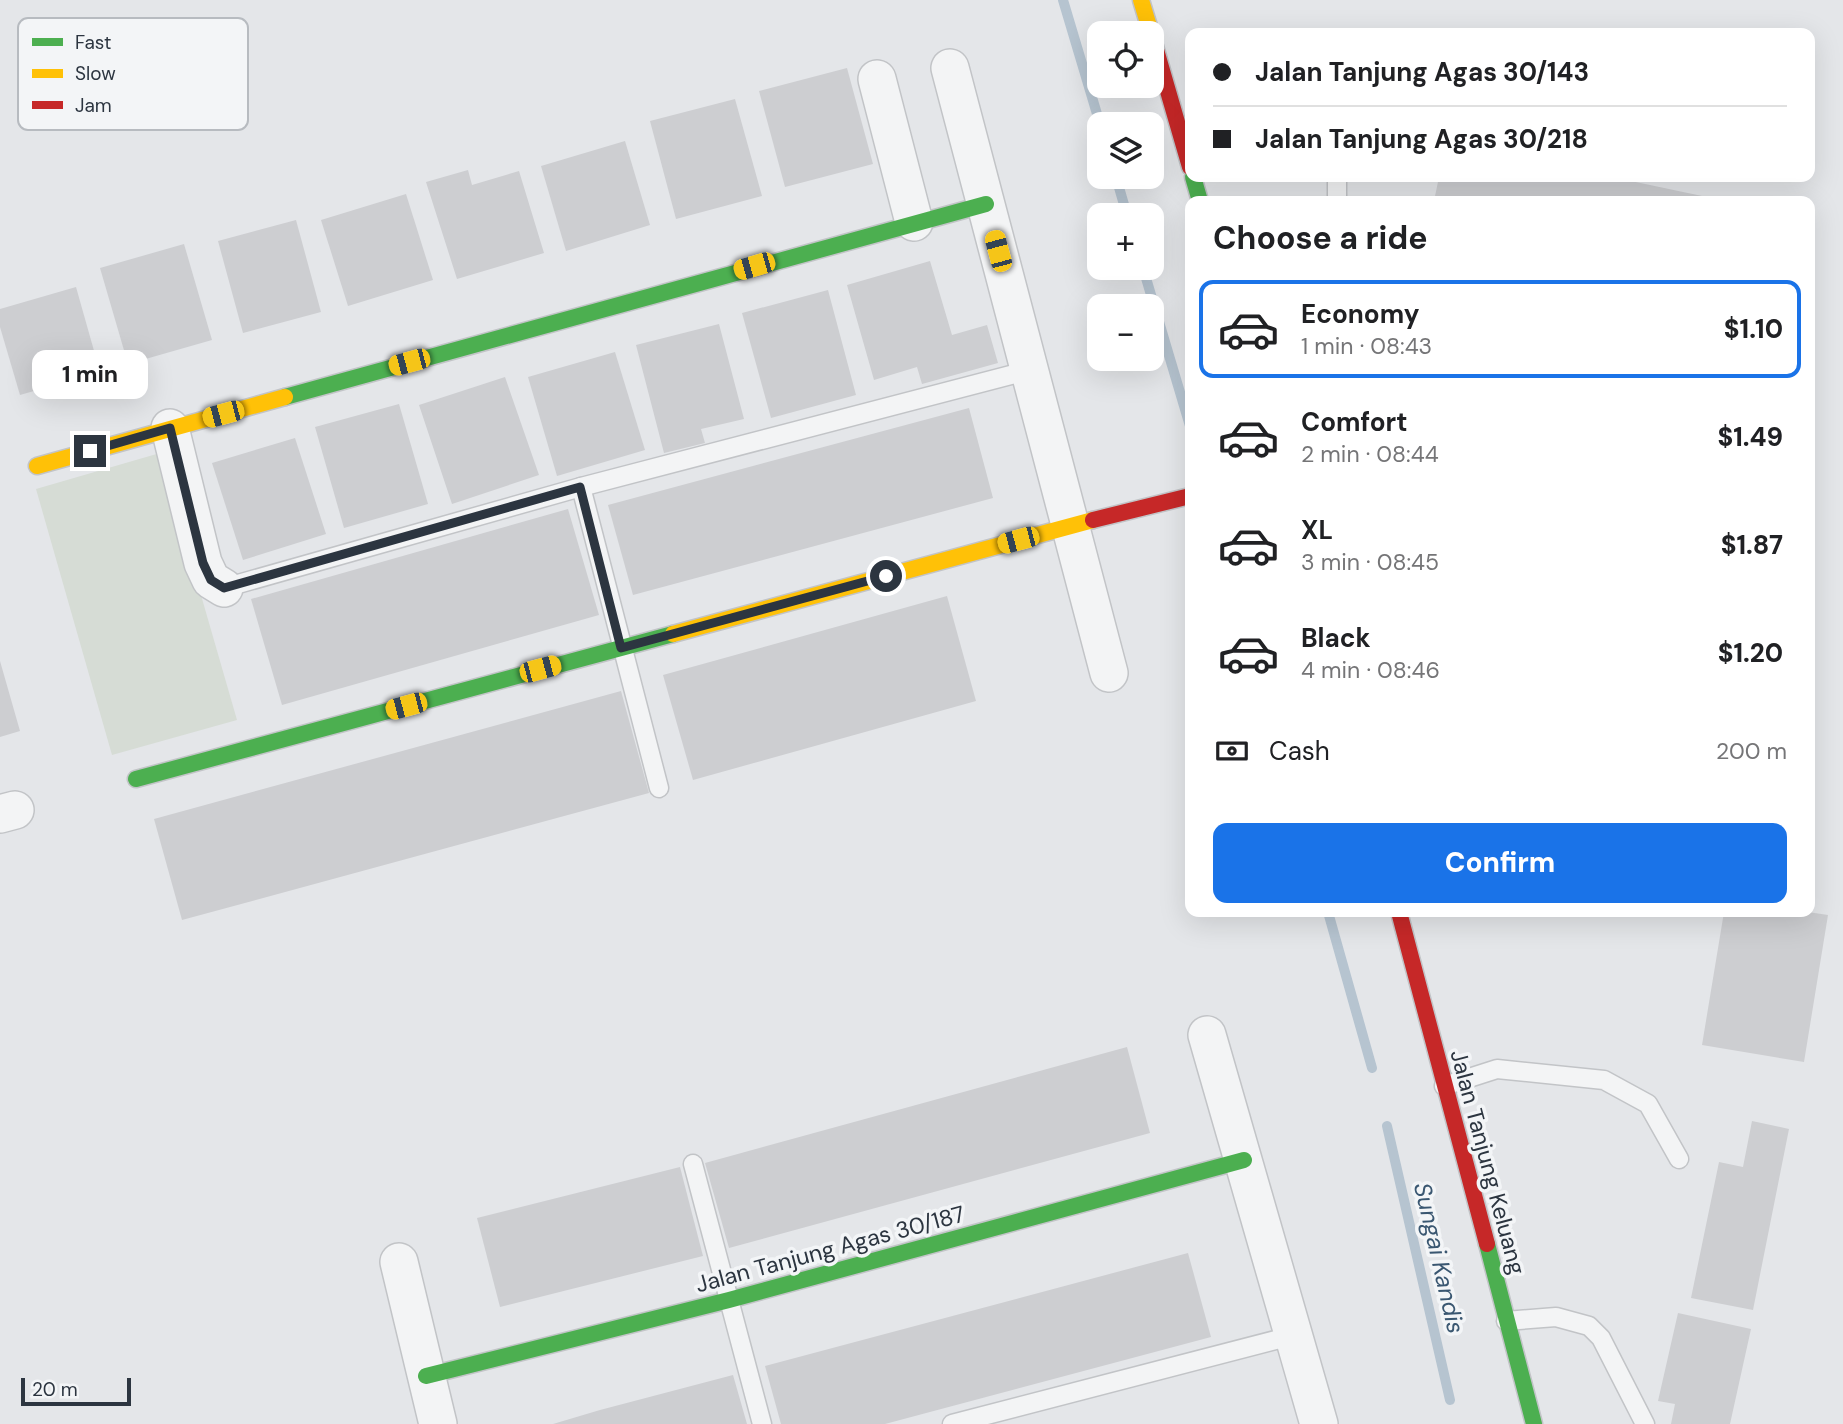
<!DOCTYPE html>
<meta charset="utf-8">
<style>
:root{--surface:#fff;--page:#f2f2f2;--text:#202124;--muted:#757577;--line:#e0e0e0;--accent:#1a73e8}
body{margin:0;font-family:"DM Sans",sans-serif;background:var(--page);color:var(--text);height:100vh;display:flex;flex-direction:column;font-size:26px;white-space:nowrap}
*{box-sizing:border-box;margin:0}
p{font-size:23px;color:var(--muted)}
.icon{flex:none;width:38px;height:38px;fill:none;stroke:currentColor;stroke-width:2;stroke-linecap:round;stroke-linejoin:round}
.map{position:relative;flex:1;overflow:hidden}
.details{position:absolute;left:1185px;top:196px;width:630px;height:721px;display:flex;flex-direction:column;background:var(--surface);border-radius:14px;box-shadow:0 7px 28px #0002}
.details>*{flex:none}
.guide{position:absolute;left:1185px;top:28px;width:630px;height:154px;border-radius:14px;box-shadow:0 7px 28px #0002;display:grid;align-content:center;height:154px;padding:0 28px;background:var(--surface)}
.controls{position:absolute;left:1087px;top:21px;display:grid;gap:14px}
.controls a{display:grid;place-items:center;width:77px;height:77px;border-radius:14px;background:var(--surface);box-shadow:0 7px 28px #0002;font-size:35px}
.scale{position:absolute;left:21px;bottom:18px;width:110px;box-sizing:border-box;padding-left:7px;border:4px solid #2c3540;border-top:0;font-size:19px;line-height:24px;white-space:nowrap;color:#2c3540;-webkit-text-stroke:5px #f3f5f7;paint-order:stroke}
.end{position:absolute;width:32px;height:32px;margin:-16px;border:9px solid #2c3540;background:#fff;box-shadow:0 0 0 4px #fff}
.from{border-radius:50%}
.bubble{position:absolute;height:49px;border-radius:14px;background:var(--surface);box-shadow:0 7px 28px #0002;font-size:23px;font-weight:800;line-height:49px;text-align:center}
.car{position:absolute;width:21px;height:42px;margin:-21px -10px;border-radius:9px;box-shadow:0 0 5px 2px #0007;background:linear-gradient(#f5c518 24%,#345 0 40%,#f5c518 0 76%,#345 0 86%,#f5c518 0)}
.guide b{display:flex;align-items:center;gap:24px;height:66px;font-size:26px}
.guide b+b{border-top:2px solid var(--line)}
.guide i{width:18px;height:18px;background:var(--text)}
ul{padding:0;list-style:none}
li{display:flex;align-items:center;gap:21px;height:98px;margin:0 14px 10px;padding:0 14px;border:4px solid transparent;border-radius:14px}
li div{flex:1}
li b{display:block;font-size:26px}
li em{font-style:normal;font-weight:800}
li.on{border-color:var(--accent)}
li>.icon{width:63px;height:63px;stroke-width:1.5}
h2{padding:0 28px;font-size:32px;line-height:84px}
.pay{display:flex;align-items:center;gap:18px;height:77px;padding:0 28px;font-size:26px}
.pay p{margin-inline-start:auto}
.button{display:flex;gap:14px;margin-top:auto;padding:14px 28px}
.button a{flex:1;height:80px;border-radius:14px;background:var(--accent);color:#fff;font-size:28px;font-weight:800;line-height:80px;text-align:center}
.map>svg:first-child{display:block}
</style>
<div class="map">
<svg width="1843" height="1424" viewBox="0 0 1843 1424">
<rect width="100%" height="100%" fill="#e4e6e9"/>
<polygon fill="#d6dcd5" points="160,453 237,720 112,755 36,489"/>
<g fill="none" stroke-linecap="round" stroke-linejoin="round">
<g stroke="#b6c4d0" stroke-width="10">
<polyline points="1063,0 1100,124"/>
<polyline points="1116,177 1127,215"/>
<polyline points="1143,268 1190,426"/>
<polyline points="1328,912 1372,1068"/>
<polyline points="1387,1126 1450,1400"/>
</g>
</g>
<g fill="#cdced1">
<polygon points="847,68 873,164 785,187 759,91"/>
<polygon points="735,99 762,196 676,219 650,121"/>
<polygon points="625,141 650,225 566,251 541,166"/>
<polygon points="468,170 472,185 519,171 544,253 457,279 426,182"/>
<polygon points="1439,177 1612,177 1721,200 1434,201"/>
<polygon points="406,194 433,280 348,306 321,220"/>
<polygon points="296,220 321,312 243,333 218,241"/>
<polygon points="184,244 212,340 128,364 100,268"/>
<polygon points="930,261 952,335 987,325 998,363 922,384 917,367 874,380 847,285"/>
<polygon points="76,287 100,372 20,395 0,327 0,309"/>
<polygon points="828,290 856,395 771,418 742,313"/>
<polygon points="719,324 744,419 701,429 705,443 664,453 636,345"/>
<polygon points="615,352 645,450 557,476 528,377"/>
<polygon points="505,377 539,475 452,504 419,405"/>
<polygon points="399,404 428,504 344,528 315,427"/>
<polygon points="969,408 993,498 633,595 608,505"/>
<polygon points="295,438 326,534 243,560 212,463"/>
<polygon points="568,509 599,615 282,705 251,599"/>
<polygon points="947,596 976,701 693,780 663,675"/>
<polygon points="0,661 20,731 0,737"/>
<polygon points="621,691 649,793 182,920 154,819"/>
<polygon points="1724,912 1808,912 1828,915 1804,1062 1702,1045"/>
<polygon points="1127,1047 1150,1133 729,1248 705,1163"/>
<polygon points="1752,1121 1789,1129 1753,1310 1691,1298 1719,1162 1743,1167"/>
<polygon points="680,1167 703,1256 500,1307 477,1218"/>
<polygon points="1188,1253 1211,1337 885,1424 781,1424 765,1366"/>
<polygon points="1678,1313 1751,1329 1730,1424 1671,1424 1675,1404 1658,1401"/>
<polygon points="733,1375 747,1424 553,1424 600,1410"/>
</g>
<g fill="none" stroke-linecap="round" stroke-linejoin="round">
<defs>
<g id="lane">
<polyline points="1337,177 1337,201"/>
<polyline points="581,487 659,788"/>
<polyline points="224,588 581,487 1030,370"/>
<polyline points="1444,1086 1497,1069 1604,1080 1648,1104 1679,1159"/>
<polyline points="693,1164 762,1424"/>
<polyline points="1506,1321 1556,1317 1589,1326 1601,1338 1645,1424"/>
<polyline points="952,1424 1295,1335"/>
</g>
<g id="street">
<polyline points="950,68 1109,673"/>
<polyline points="877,79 914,222"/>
<polyline points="170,428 203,563 211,580 224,588"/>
<polyline points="0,814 15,810"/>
<polyline points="1207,1035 1319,1424"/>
<polyline points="399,1262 438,1424"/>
</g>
<g id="fast">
<polyline points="1193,177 1200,201"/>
<polyline points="285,397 986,204"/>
<polyline points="136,779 673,634"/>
<polyline points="1487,1244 1534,1424"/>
<polyline points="426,1376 729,1300 1244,1160"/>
</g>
<g id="slow">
<polyline points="1141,0 1151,33"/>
<polyline points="37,466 285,397"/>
<polyline points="673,634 1093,520"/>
</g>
<g id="jam">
<polyline points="1152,36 1190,167"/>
<polyline points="1093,520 1190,496"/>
<polyline points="1399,912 1487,1244"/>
</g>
</defs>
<use href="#lane" stroke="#c2c4c7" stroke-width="21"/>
<use href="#street" stroke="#c2c4c7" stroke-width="40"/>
<use href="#fast" stroke="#c2c4c7" stroke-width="19"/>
<use href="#slow" stroke="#c2c4c7" stroke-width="19"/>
<use href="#jam" stroke="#c2c4c7" stroke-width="19"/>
<use href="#lane" stroke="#f3f4f5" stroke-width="18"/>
<use href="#street" stroke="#f3f4f5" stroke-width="37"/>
<use href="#fast" stroke="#4caf50" stroke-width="16"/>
<use href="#slow" stroke="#ffc107" stroke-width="16"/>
<use href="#jam" stroke="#c62828" stroke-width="16"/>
</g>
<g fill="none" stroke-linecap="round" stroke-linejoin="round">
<polyline stroke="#2c3540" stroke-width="9" points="90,451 170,428 203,563 211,580 224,588 580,487 621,648 886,576"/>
</g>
<g text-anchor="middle" stroke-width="7" stroke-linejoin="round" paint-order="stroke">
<g font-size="23" fill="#2c3540" stroke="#f3f5f7">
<text transform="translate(1488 1162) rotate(75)" y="8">Jalan Tanjung Keluang</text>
<text transform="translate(830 1249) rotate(-15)" y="8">Jalan Tanjung Agas 30/187</text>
</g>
<g font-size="24" font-style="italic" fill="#3a5771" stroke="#f3f5f7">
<text transform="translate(1439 1258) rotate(77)" y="8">Sungai Kandis</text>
</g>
</g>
<rect x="18" y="18" width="230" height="112" rx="10" fill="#f3f5f7" stroke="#b7bbc0" stroke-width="2"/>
<rect x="32" y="38" width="31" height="8" fill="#4caf50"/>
<rect x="32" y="69" width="31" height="9" fill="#ffc107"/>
<rect x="32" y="101" width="31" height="8" fill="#c62828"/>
<g font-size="19" fill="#2c3540">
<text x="75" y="49">Fast</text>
<text x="75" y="80">Slow</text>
<text x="75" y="112">Jam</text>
</g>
</svg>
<div class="controls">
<a><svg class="icon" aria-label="locate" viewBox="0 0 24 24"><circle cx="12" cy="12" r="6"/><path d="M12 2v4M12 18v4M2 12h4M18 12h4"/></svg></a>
<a><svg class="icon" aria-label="layers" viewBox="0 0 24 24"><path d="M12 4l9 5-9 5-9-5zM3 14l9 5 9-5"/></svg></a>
<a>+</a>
<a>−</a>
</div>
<div class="scale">20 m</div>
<i class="end from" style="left:886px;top:576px"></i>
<i class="end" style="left:90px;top:451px"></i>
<div class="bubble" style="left:32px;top:350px;width:116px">1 min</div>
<i class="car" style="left:998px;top:251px;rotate:345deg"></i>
<i class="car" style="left:754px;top:266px;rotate:254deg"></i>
<i class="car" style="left:409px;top:362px;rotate:255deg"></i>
<i class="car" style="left:223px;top:414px;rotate:255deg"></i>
<i class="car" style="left:1018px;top:540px;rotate:255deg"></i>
<i class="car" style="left:540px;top:669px;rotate:75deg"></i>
<i class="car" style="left:406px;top:706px;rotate:255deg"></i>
<div class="guide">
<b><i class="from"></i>Jalan Tanjung Agas 30/143</b>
<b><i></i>Jalan Tanjung Agas 30/218</b>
</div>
<section class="details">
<h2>Choose a ride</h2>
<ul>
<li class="on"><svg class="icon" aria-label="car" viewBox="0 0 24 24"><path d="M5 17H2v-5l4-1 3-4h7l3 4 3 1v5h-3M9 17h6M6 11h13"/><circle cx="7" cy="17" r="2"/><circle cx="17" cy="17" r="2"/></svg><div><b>Economy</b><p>1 min · 08:43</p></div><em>$1.10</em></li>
<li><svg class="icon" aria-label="car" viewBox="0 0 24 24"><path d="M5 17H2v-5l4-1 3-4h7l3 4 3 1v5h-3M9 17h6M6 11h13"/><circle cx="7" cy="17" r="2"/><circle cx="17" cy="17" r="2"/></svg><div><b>Comfort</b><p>2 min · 08:44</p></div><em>$1.49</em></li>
<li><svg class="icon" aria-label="car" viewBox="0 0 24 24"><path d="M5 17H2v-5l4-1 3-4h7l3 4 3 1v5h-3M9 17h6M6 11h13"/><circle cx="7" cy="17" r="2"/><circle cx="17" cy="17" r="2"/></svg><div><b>XL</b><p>3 min · 08:45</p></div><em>$1.87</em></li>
<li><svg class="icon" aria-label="car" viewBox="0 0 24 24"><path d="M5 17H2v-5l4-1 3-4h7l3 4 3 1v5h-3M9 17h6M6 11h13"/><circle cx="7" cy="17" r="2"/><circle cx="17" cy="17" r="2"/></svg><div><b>Black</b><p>4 min · 08:46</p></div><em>$1.20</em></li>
</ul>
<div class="pay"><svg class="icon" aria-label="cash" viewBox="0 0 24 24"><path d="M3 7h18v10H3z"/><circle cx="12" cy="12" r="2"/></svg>Cash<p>200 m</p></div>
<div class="button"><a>Confirm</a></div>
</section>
</div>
